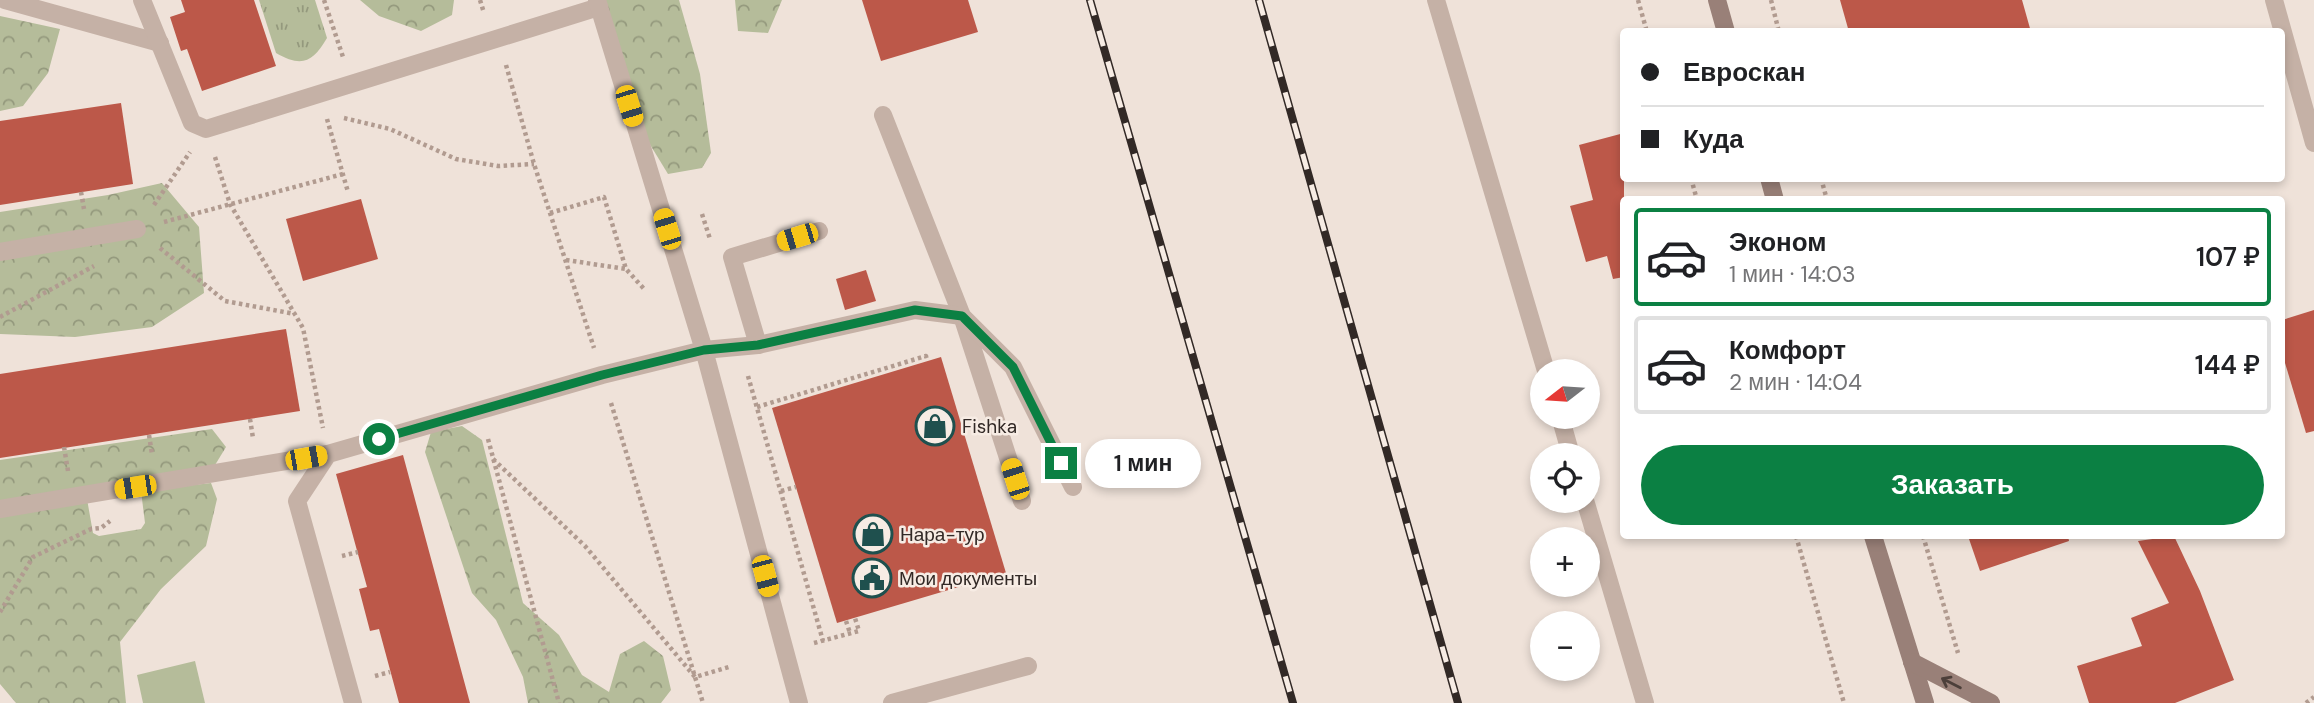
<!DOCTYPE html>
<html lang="ru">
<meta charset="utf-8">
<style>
:root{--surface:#fff;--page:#f6f6f6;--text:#202124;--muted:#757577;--line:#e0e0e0;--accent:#0b8043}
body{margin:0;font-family:"DM Sans",sans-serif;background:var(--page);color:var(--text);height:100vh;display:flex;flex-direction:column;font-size:26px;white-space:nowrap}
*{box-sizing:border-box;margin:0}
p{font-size:23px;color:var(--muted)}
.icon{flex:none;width:38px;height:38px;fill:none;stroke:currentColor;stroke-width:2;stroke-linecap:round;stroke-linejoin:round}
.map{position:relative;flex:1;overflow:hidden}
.panel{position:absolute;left:1620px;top:196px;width:665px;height:343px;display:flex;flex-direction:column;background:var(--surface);border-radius:7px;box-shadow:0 4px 10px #0003}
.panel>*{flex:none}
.top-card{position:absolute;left:1620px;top:28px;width:665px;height:154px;border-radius:7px;box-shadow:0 4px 10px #0003;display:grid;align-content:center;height:154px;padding:0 21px;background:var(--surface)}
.needle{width:46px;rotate:253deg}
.buttons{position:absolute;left:1530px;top:359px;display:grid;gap:14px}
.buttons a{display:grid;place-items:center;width:70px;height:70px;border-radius:50%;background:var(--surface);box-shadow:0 4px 10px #0003;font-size:35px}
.end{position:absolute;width:32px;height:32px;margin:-16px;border:9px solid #0b8043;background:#fff;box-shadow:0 0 0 4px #fff}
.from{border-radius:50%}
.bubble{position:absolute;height:49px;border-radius:24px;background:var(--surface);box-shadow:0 4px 10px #0003;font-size:23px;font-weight:600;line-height:49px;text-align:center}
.car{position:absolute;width:21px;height:42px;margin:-21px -10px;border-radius:9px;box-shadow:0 0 5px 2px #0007;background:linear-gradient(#f5c518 24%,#345 0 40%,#f5c518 0 76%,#345 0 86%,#f5c518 0)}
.top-card b{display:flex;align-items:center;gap:24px;height:66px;font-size:26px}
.top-card b+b{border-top:2px solid var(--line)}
.top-card i{width:18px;height:18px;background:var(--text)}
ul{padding:12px 0 0;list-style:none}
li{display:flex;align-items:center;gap:21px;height:98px;margin:0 14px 10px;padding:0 7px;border:4px solid var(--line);border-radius:7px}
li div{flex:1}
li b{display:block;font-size:26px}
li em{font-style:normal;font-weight:600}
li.current{border-color:var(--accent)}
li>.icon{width:63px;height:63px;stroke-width:1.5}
.action{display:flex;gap:14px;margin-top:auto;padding:14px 21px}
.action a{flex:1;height:80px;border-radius:42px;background:var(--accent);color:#fff;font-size:28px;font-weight:600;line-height:80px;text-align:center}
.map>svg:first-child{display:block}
</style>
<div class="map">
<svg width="2314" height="703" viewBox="0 0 2314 703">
<defs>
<pattern id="grass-tufts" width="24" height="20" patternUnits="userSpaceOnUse" patternTransform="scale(1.75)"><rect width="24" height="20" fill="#b5bc9a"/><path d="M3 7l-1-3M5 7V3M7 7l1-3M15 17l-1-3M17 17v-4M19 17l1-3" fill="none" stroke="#94997d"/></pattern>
<pattern id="forest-crowns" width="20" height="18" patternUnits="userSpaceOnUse" patternTransform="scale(1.75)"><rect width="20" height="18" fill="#b5bc9a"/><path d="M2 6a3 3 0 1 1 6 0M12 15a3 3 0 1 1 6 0" fill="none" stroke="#94997d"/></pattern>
</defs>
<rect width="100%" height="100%" fill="#efe2d9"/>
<path fill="url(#grass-tufts)" d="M259 0H315L327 38C313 62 302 68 276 53Z"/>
<g fill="url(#forest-crowns)">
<polygon points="360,0 454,0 452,15 421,31 379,16"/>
<polygon points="605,0 679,0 700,74 711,153 702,168 668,174 646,138"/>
<polygon points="735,0 782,0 768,33 738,31"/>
<polygon points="0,16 60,29 48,73 23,106 0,111"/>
<polygon points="162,183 199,227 204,293 152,327 75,337 0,334 0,212 108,195"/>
<polygon points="462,426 482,440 523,603 559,635 582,675 609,692 620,654 644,641 663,656 671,690 661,703 528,703 523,677 496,620 472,593 425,452 431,432"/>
<polygon points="212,429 226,447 212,470 0,503 0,460"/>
<polygon points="211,483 217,499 206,546 161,589 120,642 126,703 16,703 0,684 0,516 87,499 93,533 99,536 141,529 145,523 141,491"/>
</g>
<polygon fill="#b5bc9a" points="195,661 205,703 143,703 137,675"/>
<g fill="#bc5849">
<polygon points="181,0 254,0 276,66 202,91 187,49 181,51 170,17 185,12"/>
<polygon points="862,0 968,0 978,32 881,61"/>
<polygon points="1840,0 2022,0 2031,32 1849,32"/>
<polygon points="121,103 133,184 0,205 0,121"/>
<polygon points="1624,133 1624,277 1613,279 1607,256 1586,262 1570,206 1593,200 1579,145"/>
<polygon points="361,199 378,259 303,281 286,219"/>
<polygon points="866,270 876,301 845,310 836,279"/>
<polygon points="2314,310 2314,431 2306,433 2282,353 2282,320"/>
<polygon points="286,329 300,411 0,458 0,374"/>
<polygon points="941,357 1006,573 837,623 772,408"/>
<polygon points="403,455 470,703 399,703 379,629 370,631 359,589 367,587 336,474"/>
<polygon points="1968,536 2068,536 2069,541 1980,571"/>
<polygon points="2174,536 2200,591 2234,680 2175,703 2089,703 2077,666 2142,646 2131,618 2169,603 2138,541"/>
</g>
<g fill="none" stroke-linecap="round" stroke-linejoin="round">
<g stroke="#b19b90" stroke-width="4.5" stroke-dasharray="3.5 3.5" stroke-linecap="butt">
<polyline points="324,0 343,57"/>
<polyline points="480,0 484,13"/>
<polyline points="1638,0 1647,32"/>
<polyline points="1771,0 1779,32"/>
<polyline points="506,65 534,164 594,348"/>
<polyline points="344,118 390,129 456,159 498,166 534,164"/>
<polyline points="327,119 348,192"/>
<polyline points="215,157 230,204 303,328 323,428"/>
<polyline points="1691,178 1697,200"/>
<polyline points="1821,178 1827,200"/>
<polyline points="81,192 84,209"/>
<polyline points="154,205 190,152"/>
<polyline points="550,213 604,197 626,269 645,290"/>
<polyline points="702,214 710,239"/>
<polyline points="164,222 343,174"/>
<polyline points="160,248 225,301 295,314"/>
<polyline points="566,260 626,269"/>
<polyline points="0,317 94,266"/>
<polyline points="748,376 823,641"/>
<polyline points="611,403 703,703"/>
<polyline points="757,407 926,356 927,361"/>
<polyline points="250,419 253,438"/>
<polyline points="149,435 152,454"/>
<polyline points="488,439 559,703"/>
<polyline points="64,447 68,471"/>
<polyline points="493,459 585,546 695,677 729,667"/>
<polyline points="781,491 796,487"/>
<polyline points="1796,536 1844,703"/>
<polyline points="1923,536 1958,653"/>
<polyline points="342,556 358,552"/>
<polyline points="0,612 33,557 91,529 101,528 110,521"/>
<polyline points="846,621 850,633"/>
<polyline points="814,643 859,631 855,618"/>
<polyline points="375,676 390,672"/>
<polyline points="2306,703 2314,697"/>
</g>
<g stroke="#c5b1a6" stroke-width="18">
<polyline points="5,0 160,43"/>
<polyline points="142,0 192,123 206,129 599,7"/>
<polyline points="1436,0 1546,371"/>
<polyline points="883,115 962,316 1022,501"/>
<polyline points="0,252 137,229"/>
<polyline points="758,345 732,257 819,231"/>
<polyline points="1560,416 1571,455"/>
<polyline points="1585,500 1645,703"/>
<polyline points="0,509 328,454"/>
<polyline points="353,703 297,501 328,454 602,375 704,350 758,345 915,310 962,316 1013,367 1073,487"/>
<polyline points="892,703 1028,666"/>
</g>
<g stroke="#c5b1a6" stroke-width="18">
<polyline points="597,0 704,350 799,703"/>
<polyline points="2274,0 2314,143"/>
</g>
<g stroke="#998078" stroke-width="18">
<polyline points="1717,0 1726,32"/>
<polyline points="1769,178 1775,200"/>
<polyline points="1873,536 1925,703"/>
<polyline points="1912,662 1991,703"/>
</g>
<defs>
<g id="rail">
<polyline points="1090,0 1293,703"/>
<polyline points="1259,0 1458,703"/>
</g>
</defs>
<use href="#rail" stroke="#322926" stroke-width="8"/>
<use href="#rail" stroke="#f7ece4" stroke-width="5" stroke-dasharray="16" stroke-linecap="butt"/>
</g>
<defs><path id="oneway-shaft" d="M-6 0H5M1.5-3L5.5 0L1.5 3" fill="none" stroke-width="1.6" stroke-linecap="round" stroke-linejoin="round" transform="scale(1.75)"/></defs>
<use stroke="#4c3f3a" href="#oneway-shaft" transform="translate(1951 683) rotate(-153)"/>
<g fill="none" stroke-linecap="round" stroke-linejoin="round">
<polyline stroke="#0b8043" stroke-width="9" points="379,439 602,375 704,350 758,345 915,310 962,316 1013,367 1061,463"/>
</g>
<defs>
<symbol id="shop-ring" viewBox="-11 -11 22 22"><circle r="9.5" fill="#f7ece4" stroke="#1f504e" stroke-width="1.5"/><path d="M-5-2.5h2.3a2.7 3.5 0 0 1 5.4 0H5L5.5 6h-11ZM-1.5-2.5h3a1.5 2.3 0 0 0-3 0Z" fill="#1f504e"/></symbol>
<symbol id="civic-ring" viewBox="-11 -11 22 22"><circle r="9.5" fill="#f7ece4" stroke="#1f504e" stroke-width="1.5"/><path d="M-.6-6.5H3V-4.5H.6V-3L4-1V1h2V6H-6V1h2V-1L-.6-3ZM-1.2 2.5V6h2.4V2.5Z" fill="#1f504e"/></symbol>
</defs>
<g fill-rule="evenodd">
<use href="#shop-ring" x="913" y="404" width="44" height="44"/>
<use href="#shop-ring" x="851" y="512" width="44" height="44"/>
<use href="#civic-ring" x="850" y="556" width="44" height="44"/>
</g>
<g text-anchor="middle" stroke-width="5" stroke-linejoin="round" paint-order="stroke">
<g font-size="19" fill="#322926" stroke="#f7ece4" text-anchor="start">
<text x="962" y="433">Fishka</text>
<text x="900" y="541">Нара-тур</text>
<text x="899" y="585">Мои документы</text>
</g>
</g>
</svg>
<div class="buttons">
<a><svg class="needle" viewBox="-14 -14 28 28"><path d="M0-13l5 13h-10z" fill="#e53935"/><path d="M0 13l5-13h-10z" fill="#757577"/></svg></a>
<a><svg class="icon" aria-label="locate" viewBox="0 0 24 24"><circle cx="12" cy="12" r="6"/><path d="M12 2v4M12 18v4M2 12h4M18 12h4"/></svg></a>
<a>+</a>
<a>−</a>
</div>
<i class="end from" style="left:379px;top:439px"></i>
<i class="end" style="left:1061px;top:463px"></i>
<div class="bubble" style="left:1085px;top:439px;width:116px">1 мин</div>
<i class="car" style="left:629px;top:106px;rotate:163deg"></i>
<i class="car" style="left:667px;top:229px;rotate:343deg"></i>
<i class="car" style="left:797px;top:237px;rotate:253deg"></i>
<i class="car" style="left:306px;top:458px;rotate:80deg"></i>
<i class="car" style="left:1015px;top:479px;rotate:342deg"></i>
<i class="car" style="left:135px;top:487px;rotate:261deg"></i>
<i class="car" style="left:765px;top:576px;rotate:165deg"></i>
<div class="top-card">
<b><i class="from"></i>Евроскан</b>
<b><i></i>Куда</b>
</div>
<section class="panel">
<ul>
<li class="current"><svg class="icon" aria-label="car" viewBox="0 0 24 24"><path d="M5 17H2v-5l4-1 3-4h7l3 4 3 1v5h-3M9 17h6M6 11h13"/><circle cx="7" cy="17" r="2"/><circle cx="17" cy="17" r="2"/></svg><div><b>Эконом</b><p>1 мин · 14:03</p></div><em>107 ₽</em></li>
<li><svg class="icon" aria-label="car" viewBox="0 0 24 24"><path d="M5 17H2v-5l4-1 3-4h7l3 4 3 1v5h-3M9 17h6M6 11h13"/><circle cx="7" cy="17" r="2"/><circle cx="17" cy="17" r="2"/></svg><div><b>Комфорт</b><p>2 мин · 14:04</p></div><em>144 ₽</em></li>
</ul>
<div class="action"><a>Заказать</a></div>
</section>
</div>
